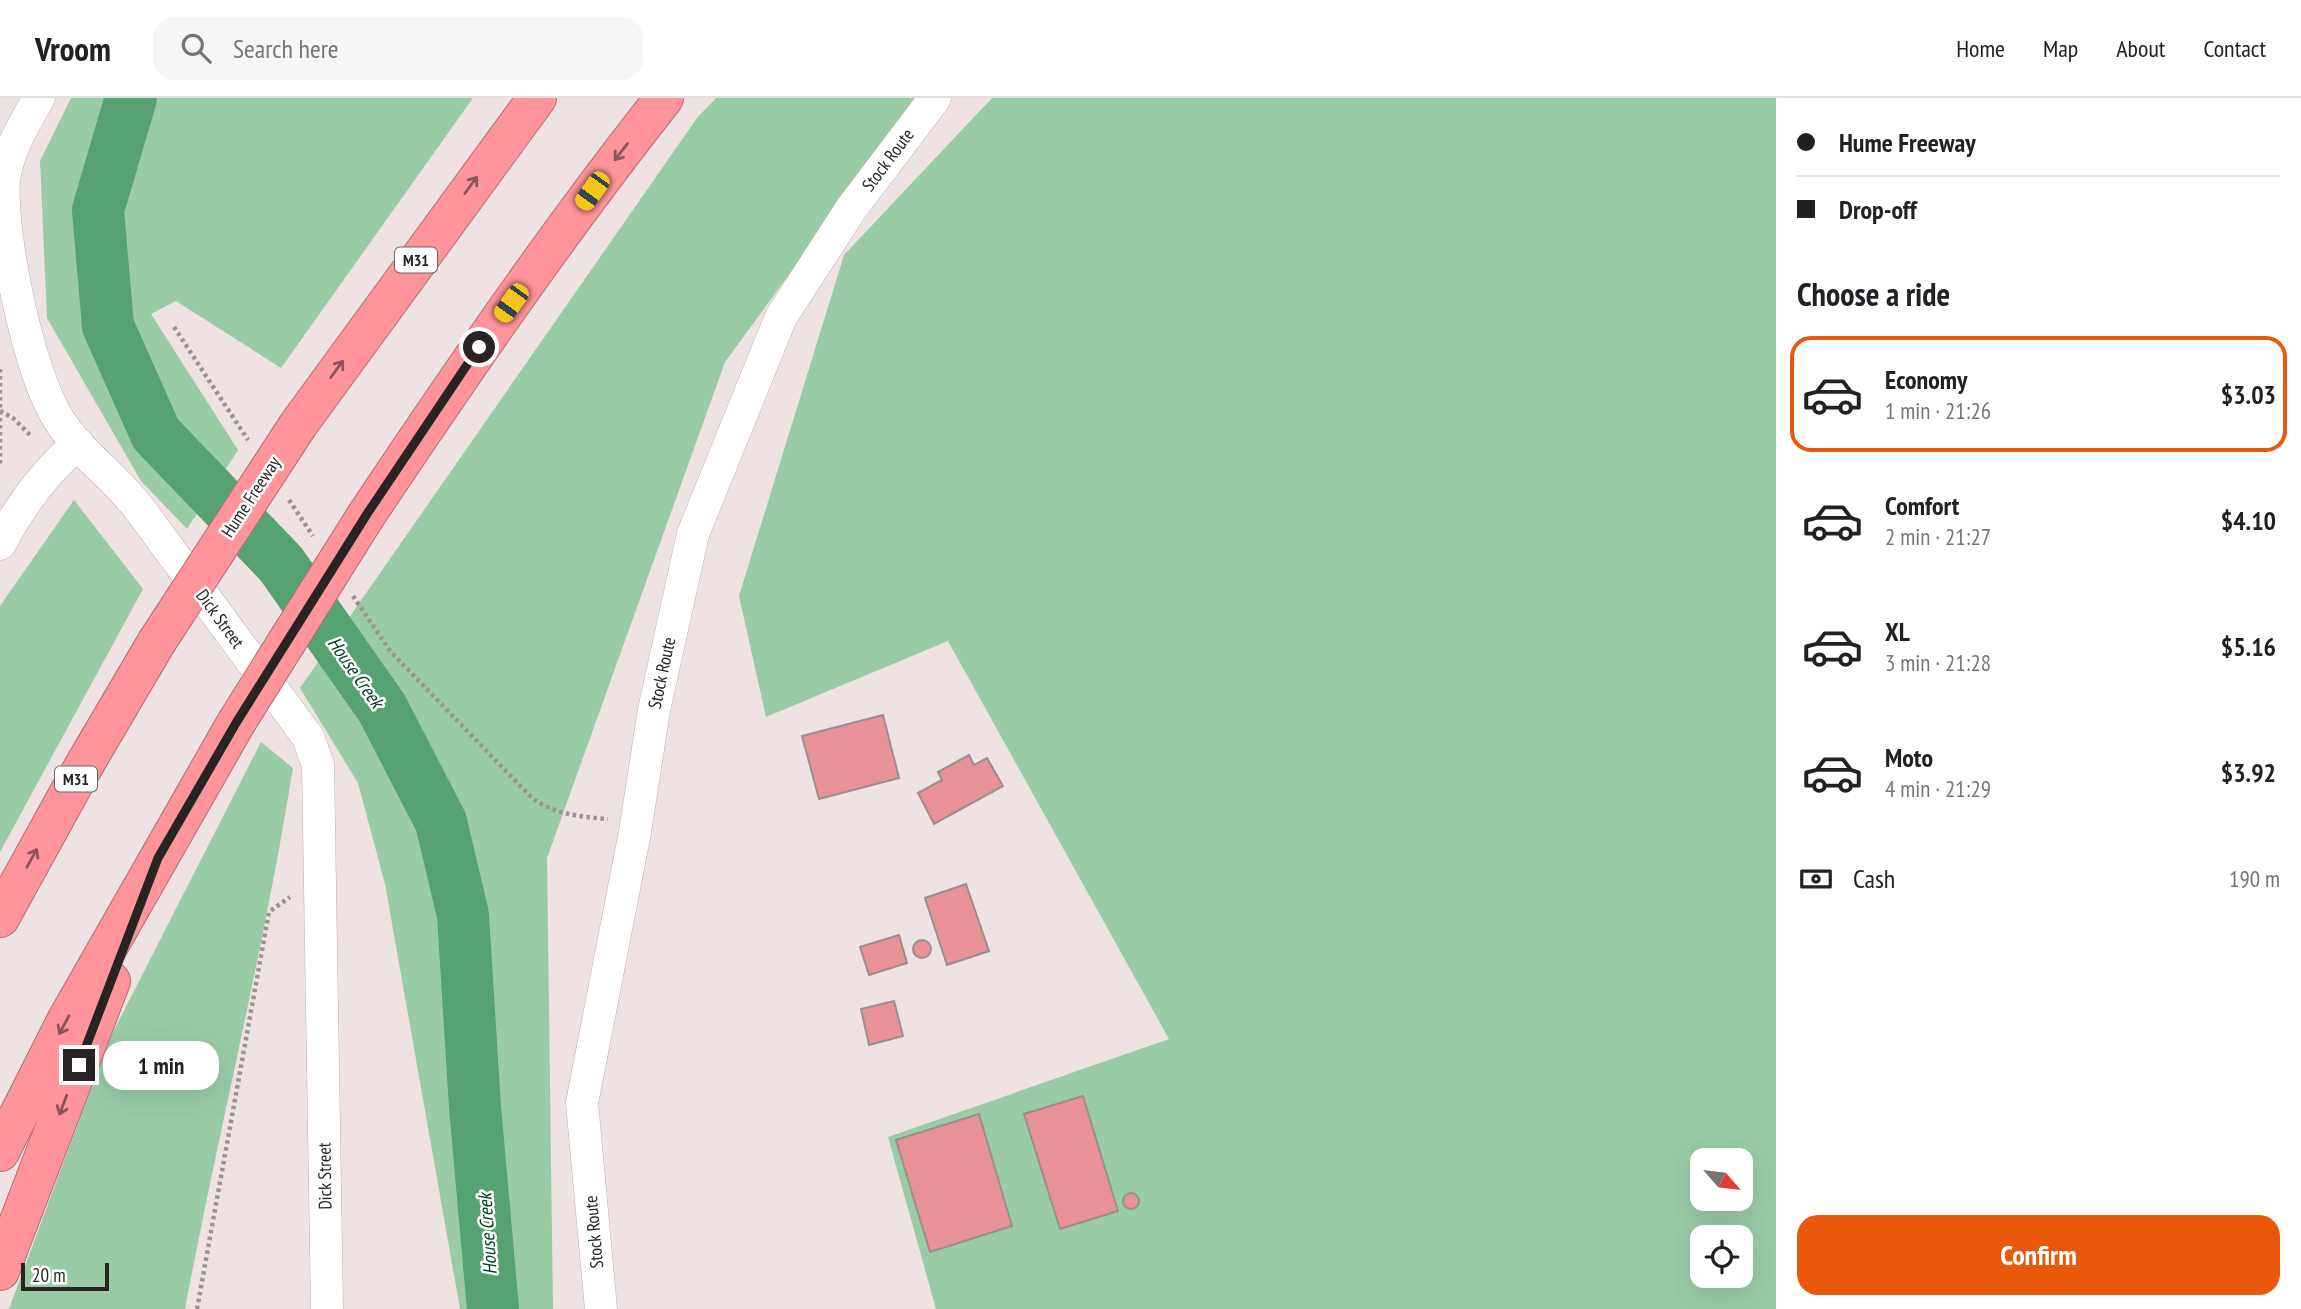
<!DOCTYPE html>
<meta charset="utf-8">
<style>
:root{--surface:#fff;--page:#f6f6f6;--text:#202124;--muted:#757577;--line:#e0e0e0;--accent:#ea580c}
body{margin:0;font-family:"PT Sans Narrow",sans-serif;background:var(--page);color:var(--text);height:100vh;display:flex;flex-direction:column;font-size:26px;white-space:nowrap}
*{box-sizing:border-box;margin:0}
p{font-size:23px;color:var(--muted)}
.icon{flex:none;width:38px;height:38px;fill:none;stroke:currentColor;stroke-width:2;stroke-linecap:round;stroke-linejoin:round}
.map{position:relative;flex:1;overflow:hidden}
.sheet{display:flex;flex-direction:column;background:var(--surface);width:525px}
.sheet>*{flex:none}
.banner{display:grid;align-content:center;height:154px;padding:0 21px;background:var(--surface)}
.needle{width:46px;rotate:118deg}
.controls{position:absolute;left:1690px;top:1050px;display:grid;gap:14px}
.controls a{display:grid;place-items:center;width:63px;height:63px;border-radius:14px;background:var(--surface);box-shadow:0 7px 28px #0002;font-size:35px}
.scale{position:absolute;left:21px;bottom:18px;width:88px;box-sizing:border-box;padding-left:7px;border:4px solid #282424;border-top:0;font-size:19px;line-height:24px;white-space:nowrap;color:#282424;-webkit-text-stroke:5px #fff;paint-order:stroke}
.end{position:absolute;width:32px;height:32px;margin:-16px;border:9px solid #282424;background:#fff;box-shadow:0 0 0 4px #fff}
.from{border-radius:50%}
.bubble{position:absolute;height:49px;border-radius:21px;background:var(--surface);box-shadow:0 7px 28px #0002;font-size:23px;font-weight:800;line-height:49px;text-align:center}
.car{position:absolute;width:21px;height:42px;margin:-21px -10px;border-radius:9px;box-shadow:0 0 5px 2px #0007;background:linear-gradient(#f5c518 24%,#345 0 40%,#f5c518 0 76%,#345 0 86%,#f5c518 0)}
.banner b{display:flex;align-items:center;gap:24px;height:66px;font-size:26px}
.banner b+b{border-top:2px solid var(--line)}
.banner i{width:18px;height:18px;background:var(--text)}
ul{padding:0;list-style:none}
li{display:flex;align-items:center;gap:21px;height:116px;margin:0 14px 10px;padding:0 7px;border:4px solid transparent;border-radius:21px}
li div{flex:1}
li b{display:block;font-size:26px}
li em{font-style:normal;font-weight:800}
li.on{border-color:var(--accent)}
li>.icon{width:63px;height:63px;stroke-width:1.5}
h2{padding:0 21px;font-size:32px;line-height:84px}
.pay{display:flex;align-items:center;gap:18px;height:77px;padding:0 21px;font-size:26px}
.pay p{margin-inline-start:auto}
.cta{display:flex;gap:14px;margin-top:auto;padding:14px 21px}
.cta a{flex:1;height:80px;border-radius:21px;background:var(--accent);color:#fff;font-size:28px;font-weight:800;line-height:80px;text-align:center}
header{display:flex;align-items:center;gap:42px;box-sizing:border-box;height:98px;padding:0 35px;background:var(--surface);border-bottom:2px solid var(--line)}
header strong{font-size:33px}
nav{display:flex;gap:38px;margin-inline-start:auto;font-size:24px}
.search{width:490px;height:63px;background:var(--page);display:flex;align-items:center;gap:18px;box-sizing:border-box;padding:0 24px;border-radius:21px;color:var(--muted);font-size:26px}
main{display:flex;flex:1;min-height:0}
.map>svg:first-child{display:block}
</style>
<header>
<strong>Vroom</strong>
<div class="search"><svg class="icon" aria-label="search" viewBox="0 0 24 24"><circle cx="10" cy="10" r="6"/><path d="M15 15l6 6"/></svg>Search here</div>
<nav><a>Home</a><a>Map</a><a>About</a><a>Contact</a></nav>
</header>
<main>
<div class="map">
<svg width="1776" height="1211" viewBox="0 0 1776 1211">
<rect width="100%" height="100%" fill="#eee2e2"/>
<g fill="#99cba7" fill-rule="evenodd">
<polygon points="71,0 473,0 281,270 176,203 151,216 238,352 187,431 141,383 47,220 40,63"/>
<polygon points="716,0 918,0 725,264 547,760 553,1211 460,1211 385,786 358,685 300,590 697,20"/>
<path d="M992 0H1776V1211H936L888 1039 1169 941 948 543 766 619 739 498 844 157ZM1703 1062H1741V1101H1703ZM1703 1139H1741V1178H1703Z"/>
<polygon points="74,402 143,491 0,754 0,508"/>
<path d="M261 644 293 670C264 852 219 1030 185 1211H9L109 942Z"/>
</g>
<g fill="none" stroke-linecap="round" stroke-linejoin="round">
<polyline stroke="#56a271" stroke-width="52" points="131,0 98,112 108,228 156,336 281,466 382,610 441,724 463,817 475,1009 493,1211"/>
</g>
<g fill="#e89196" stroke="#9a8e8f" stroke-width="2">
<polygon points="883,617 899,680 819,701 802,638"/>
<polygon points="969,657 974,667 987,660 1003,688 934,726 918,695 942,682 938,674"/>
<polygon points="966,786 989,853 947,867 925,800"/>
<polygon points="899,837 907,865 869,877 860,849"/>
<circle cx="922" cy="851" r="9"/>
<polygon points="894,903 903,938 869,947 861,911"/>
<polygon points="1083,998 1118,1113 1060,1131 1024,1016"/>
<polygon points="979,1016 1012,1128 930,1154 896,1042"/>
<circle cx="1131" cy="1103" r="8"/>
</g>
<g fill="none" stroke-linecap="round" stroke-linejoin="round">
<defs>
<g id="street">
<path d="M39 0C24 26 8 52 4 82 0 138 29 275 59 322 81 357 117 380 141 413 196 488 252 564 308 639L318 667 327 1211"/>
<path d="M0 446C20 408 44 374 78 346"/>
<polyline points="601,1211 582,1005 635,734 654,612 693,436 781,219 851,111 935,0"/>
</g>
<g id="highway">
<polyline points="298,327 537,0"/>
<path d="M367 416C462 274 558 134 664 0"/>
<polyline points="0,820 82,671 156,545"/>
<polyline points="0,1054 66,923 236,625"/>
<polyline points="0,1173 111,883"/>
</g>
</defs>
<use href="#street" stroke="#bcb0b1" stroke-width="33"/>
<use href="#highway" stroke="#b46d71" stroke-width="40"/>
<g stroke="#9c9494" stroke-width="4.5" stroke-dasharray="3.5 3.5" stroke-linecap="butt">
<polyline points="174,229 248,342"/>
<polyline points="0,271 0,367"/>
<polyline points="0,313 13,320 32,339"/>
<polyline points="289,402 313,438"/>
<path d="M353 498 390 553 531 699C553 716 580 719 608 721"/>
<polyline points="197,1211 269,814 290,799"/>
</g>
<use href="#street" stroke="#fff" stroke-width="32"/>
<use href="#highway" stroke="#ff949b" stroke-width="38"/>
<defs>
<g id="highway-bridge">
<polyline points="156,545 298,327"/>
<polyline points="236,625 367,416"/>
</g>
</defs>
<use href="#highway-bridge" stroke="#b46d71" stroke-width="40" stroke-linecap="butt"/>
<use href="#highway-bridge" stroke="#ff949b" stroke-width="38"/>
</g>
<defs><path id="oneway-shaft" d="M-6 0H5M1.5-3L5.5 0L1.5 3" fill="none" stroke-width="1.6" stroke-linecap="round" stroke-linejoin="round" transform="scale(1.75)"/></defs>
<g stroke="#89565a">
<use href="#oneway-shaft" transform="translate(621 54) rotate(128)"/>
<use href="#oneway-shaft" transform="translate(471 87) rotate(-54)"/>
<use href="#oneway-shaft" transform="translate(337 271) rotate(-54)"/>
<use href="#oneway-shaft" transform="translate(32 760) rotate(-61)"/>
<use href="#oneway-shaft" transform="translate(64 927) rotate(118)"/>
<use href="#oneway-shaft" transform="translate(63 1007) rotate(111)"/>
</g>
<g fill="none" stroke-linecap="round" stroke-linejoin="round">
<polyline stroke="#282424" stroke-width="9" points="79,967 158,760 236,625 367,416 479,249"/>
</g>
<g text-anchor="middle" stroke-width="5" stroke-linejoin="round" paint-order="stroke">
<g fill="#fff" stroke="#686666" stroke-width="2">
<rect x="395" y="149.5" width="42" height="25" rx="5"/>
<rect x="55" y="668.5" width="42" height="25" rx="5"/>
</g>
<g font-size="16" font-weight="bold" fill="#282424">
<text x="416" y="168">M31</text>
<text x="76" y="687">M31</text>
</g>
<g font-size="18" fill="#282424" stroke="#fff">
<text transform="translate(888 62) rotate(-53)" y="6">Stock Route</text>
<text transform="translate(251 399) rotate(-57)" y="6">Hume Freeway</text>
<text transform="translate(220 521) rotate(54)" y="6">Dick Street</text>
<text transform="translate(662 575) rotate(-78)" y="6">Stock Route</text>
<text transform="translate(325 1078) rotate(-91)" y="6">Dick Street</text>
<text transform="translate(594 1134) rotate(-95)" y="6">Stock Route</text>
</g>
<g font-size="19" font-style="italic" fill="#034121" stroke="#fff">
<text transform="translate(356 574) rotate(55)" y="7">House Creek</text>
<text transform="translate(487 1136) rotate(-94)" y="7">House Creek</text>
</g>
</g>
</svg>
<div class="controls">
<a><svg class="needle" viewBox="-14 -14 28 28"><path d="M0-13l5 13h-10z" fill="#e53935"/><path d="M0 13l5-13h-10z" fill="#757577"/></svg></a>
<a><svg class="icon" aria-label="locate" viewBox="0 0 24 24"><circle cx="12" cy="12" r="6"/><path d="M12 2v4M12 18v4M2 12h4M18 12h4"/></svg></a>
</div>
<div class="scale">20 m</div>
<i class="end from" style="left:479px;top:249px"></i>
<i class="end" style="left:79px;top:967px"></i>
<div class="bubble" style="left:103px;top:943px;width:116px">1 min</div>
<i class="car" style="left:592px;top:93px;rotate:216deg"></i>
<i class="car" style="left:511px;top:205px;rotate:216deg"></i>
</div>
<section class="sheet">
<div class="banner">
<b><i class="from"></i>Hume Freeway</b>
<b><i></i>Drop-off</b>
</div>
<h2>Choose a ride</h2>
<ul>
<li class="on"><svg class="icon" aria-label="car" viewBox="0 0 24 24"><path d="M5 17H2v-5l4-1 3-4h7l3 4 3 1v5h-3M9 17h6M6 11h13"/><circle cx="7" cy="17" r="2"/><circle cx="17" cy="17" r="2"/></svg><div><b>Economy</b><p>1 min · 21:26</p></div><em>$3.03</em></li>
<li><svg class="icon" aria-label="car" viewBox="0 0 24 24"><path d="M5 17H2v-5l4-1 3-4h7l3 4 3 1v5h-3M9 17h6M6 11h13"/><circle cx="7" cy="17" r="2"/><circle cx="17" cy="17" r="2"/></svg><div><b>Comfort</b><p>2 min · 21:27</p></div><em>$4.10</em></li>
<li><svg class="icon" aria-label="car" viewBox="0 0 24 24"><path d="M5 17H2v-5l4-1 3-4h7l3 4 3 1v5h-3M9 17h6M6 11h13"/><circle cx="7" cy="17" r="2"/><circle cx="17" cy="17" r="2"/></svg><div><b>XL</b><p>3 min · 21:28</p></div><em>$5.16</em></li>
<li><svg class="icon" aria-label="car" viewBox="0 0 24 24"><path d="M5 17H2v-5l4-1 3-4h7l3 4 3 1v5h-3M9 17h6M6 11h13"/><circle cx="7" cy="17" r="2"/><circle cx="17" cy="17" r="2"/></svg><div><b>Moto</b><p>4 min · 21:29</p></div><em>$3.92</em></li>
</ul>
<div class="pay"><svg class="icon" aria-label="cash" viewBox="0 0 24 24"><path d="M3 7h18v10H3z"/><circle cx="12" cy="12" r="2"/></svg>Cash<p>190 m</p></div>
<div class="cta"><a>Confirm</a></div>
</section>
</main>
